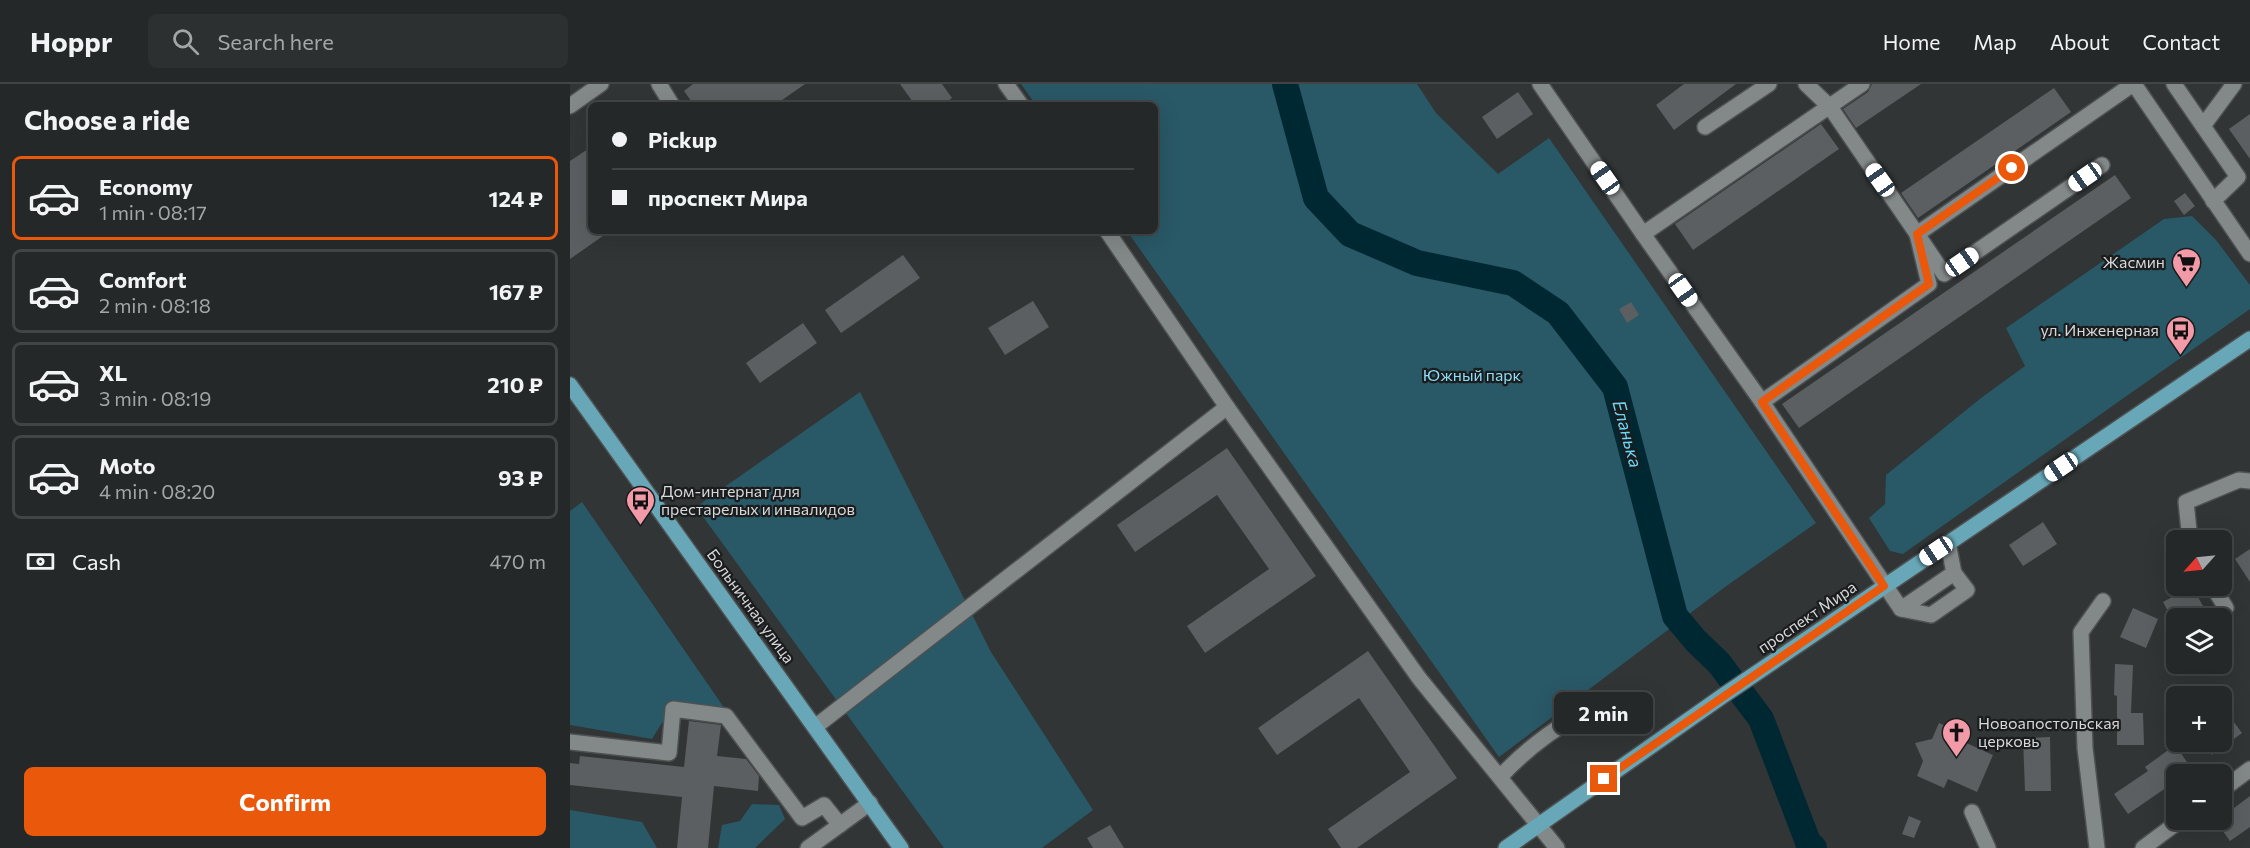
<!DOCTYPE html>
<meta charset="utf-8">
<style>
:root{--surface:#252828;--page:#2d3030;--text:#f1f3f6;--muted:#a3a6a8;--line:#424445;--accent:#ea580c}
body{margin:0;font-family:Commissioner,sans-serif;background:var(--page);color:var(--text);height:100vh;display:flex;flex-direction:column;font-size:22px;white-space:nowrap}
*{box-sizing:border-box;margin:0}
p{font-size:20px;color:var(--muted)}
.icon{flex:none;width:33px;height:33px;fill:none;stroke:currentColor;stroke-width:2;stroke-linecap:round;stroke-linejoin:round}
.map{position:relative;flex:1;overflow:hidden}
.details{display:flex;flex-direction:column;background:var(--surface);width:570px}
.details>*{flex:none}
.guide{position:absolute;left:18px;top:18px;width:570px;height:132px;border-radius:9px;box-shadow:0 6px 24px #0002,0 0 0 2px var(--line);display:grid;align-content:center;height:132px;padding:0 24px;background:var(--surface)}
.needle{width:39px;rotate:243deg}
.buttons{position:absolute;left:1596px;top:446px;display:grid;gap:12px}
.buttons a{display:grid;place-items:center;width:66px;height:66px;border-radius:9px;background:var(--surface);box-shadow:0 6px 24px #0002,0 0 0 2px var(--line);font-size:30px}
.end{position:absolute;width:27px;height:27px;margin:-14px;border:8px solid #ea580c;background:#fff;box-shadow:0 0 0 3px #fff}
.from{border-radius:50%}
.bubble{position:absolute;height:42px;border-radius:9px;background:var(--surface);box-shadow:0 6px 24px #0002,0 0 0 2px var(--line);font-size:20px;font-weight:700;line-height:42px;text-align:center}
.car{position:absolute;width:18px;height:36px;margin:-18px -9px;border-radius:8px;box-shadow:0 0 4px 2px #0007;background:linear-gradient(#fff 24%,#345 0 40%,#fff 0 76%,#345 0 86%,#fff 0)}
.guide b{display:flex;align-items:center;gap:21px;height:57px;font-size:22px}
.guide b+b{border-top:2px solid var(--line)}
.guide i{width:15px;height:15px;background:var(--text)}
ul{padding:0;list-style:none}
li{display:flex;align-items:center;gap:18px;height:84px;margin:0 12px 9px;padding:0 12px;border:3px solid var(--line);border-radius:9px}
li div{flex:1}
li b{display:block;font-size:22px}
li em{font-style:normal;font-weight:700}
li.active{border-color:var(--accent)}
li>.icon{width:54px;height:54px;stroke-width:1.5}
h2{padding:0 24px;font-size:27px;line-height:72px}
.pay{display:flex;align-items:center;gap:15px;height:66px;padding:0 24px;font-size:22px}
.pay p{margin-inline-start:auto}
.action{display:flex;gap:12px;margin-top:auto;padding:12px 24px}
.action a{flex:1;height:69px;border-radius:9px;background:var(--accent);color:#fff;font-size:24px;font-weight:700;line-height:69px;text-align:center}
header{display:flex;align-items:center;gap:36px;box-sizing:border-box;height:84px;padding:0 30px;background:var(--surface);border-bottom:2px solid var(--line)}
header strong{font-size:28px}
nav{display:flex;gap:33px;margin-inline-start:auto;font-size:21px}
.search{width:420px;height:54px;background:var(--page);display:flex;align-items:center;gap:15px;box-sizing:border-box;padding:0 21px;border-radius:9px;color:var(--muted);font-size:22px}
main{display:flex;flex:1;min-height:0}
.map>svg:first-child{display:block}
</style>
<header>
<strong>Hoppr</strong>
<div class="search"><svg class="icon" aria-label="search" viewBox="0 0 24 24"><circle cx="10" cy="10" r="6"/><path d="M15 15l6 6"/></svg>Search here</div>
<nav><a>Home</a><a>Map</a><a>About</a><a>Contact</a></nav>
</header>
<main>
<section class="details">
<h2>Choose a ride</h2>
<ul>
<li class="active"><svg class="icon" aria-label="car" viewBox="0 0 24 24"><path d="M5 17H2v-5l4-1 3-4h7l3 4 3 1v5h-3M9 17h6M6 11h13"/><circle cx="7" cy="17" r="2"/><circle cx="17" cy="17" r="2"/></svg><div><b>Economy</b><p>1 min · 08:17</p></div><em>124 ₽</em></li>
<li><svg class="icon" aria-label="car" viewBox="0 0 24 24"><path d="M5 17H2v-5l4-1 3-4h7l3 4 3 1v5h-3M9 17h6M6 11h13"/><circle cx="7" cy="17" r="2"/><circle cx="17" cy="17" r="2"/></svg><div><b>Comfort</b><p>2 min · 08:18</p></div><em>167 ₽</em></li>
<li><svg class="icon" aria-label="car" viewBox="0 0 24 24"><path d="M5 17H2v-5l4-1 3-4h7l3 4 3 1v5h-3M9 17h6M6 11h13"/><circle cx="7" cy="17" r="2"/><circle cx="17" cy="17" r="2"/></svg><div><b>XL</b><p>3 min · 08:19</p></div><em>210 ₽</em></li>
<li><svg class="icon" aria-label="car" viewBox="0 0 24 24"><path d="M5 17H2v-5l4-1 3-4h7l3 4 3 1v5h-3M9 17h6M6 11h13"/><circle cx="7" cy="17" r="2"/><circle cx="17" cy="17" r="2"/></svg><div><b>Moto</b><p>4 min · 08:20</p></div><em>93 ₽</em></li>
</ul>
<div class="pay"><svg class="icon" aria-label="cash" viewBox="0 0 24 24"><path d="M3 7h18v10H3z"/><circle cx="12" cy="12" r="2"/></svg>Cash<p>470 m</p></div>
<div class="action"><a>Confirm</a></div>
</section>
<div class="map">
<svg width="1680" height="764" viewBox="0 0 1680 764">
<rect width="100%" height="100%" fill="#313536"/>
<g fill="#295866">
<polygon points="451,0 847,0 866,29 928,90 979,54 1246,439 1155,503 929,673 557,147 585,147 585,21 466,21"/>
<polygon points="1622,132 1646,156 1680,201 1680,225 1344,462 1333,470 1320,467 1299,434 1315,420 1316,391 1411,314 1455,282 1436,244 1594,135"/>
<polygon points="290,308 421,568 523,726 472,764 374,764 126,423"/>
<polygon points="12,418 155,625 101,624 82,655 0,641 0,427"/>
<polygon points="182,720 209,721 215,735 185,764 148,764 152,741 170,737"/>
<polygon points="0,726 72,738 87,764 0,764"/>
</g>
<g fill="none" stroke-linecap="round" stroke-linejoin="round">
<polyline stroke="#002833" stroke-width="26" points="715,0 746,114 780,150 847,179 943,199 988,229 1045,303 1105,532 1126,557 1149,579 1191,635 1238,758 1244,764"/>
</g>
<g fill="#5b5f61">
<polygon points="123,0 235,0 205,21 124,21 114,7"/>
<polygon points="330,0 372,0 382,14 372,21 345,21"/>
<polygon points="1114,0 1166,0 1104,46 1086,21"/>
<polygon points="1302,0 1351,0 1286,44 1273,25 1298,8"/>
<polygon points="1484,4 1501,28 1348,134 1331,109"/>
<polygon points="948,8 963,30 927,55 912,33"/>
<polygon points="1680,30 1680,75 1659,45"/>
<polygon points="1251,40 1269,65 1123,166 1105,140"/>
<polygon points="21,63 21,147 40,147 0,175 0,77"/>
<polygon points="1545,91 1561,114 1229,344 1212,320"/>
<polygon points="1615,109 1625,122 1614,131 1604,117"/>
<polygon points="333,171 350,194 271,249 255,226"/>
<polygon points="463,217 479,243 435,271 418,244"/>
<polygon points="1061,218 1069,231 1057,239 1049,225"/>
<polygon points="233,239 247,259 190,299 176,279"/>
<polygon points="657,364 746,492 635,569 617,542 699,485 647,411 565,468 547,441"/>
<polygon points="1473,438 1487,460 1453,482 1439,461"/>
<polygon points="1680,465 1680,498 1665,475"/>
<polygon points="1622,502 1633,522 1611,534 1606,534 1604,538 1593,518"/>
<polygon points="1563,524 1588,535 1576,564 1550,553"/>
<polygon points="798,567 887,694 787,764 771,764 758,745 840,688 789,614 707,671 688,644"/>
<polygon points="1545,580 1563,581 1561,629 1573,629 1574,661 1547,661 1547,612 1544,611"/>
<polygon points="1652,622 1672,649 1642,671 1632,657 1652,657"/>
<polygon points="119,637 151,641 147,672 176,675 189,692 188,707 144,702 138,764 107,764 112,713 0,701 0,679 9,680 10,672 114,683"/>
<polygon points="1369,639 1395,650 1392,657 1423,671 1407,708 1378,695 1374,704 1347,692 1353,677 1345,659 1362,655"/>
<polygon points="1480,653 1481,707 1455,707 1453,654"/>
<polygon points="1605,661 1622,685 1616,690 1606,690 1606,697 1558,730 1544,710 1578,687 1575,683"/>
<polygon points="1680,712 1680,743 1660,757 1646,737 1652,735 1652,733"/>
<polygon points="1339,732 1351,737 1344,754 1332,750"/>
<polygon points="540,741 554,764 523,764 517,754"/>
</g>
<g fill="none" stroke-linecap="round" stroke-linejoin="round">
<defs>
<g id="minor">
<polyline points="89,0 102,21"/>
<polyline points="436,0 451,21"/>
<polyline points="970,0 1073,150"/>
<polyline points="1236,0 1260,23 1347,150 1563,0"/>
<polyline points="1292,0 1073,150 1192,318 1331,525 1361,531 1397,506 1384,489"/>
<polyline points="1564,0 1680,170"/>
<polyline points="1604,0 1668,93 1643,117"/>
<polyline points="0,22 31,0"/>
<polyline points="1633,42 1664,0"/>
<polyline points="1135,43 1199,0"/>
<polyline points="537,147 657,323"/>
<polyline points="1192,318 1359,200 1347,150 1374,190 1532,81"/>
<polyline points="1620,456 1616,418 1669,396 1680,397"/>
<polyline points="1642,501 1656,524"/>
<polyline points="1331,525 1384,489 1378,459"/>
<polyline points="245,643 657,323 849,594 987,764"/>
<polyline points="0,658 99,669 103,625 156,632 232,734 254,721 270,741"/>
<path d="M930 693C961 660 992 639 1032 618"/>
<polyline points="1652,706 1680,685"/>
<polyline points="1402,728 1418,764"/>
<polyline points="238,764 300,719"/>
<polyline points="1527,764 1515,664 1511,548 1533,517"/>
<polyline points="1573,764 1612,735"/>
</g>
<g id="major">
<polyline points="0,301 331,764"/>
<polyline points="936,764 1154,611 1680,255"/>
</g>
</defs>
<use href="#minor" stroke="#4e5152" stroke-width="18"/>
<use href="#major" stroke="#4e5152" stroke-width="18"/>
<use href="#minor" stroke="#838889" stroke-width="15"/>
<use href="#major" stroke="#67a7b8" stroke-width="15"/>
</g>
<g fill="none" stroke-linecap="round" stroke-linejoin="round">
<polyline stroke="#ea580c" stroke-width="8" points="1034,695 1314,502 1192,318 1359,200 1347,150 1442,84"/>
</g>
<defs>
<symbol id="supermarket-pin" viewBox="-11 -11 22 30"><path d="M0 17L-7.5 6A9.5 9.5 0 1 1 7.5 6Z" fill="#f39aa8" stroke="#1b1c1d"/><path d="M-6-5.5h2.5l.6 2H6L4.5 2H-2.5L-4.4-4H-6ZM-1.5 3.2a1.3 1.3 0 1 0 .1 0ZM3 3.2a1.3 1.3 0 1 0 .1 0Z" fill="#111"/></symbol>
<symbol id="bus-pin" viewBox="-11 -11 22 30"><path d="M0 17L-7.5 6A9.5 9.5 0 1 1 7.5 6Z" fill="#f39aa8" stroke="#1b1c1d"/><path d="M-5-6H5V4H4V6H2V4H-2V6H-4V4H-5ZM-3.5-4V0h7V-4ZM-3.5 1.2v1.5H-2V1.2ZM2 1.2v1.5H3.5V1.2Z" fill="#111"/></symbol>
<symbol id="church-pin" viewBox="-11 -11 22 30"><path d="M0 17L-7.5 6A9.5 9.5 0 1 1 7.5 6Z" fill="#f39aa8" stroke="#1b1c1d"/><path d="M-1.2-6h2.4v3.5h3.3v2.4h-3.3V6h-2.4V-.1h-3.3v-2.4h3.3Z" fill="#111"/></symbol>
</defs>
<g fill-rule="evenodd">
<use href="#supermarket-pin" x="1600" y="162" width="33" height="45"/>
<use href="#bus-pin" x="1594" y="230" width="33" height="45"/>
<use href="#bus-pin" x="54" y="400" width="33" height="45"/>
<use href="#church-pin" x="1370" y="632" width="33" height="45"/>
</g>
<g text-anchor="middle" stroke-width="4.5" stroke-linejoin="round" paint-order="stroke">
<g font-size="16" fill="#d6d8d9" stroke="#1b1c1d" text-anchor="end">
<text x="1595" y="184">Жасмин</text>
<text x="1589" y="252">ул. Инженерная</text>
<text x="91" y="413" text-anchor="start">Дом-интернат для<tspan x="91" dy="18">престарелых и инвалидов</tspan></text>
<text x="1408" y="645" text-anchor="start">Новоапостольская<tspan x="1408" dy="18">церковь</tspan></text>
</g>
<g font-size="16" fill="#8bdffa" stroke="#1b1c1d">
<text x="902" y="297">Южный парк</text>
</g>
<g font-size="16" fill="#d6d8d9" stroke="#1b1c1d">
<text transform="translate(181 522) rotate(54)" y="6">Больничная улица</text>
<text transform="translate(1237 533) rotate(-34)" y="6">проспект Мира</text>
</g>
<g font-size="18" font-style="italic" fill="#66d7f8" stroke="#1b1c1d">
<text transform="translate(1057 350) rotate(75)" y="6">Еланька</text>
</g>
</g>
</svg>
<div class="buttons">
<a><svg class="needle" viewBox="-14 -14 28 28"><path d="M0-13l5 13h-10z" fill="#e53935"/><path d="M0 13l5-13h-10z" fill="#a3a6a8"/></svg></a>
<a><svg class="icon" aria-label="layers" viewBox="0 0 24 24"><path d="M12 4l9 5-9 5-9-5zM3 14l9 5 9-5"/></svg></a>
<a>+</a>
<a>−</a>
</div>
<i class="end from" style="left:1442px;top:84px"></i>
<i class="end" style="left:1034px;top:695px"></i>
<div class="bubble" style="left:984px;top:608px;width:99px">2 min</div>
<i class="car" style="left:1515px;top:93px;rotate:235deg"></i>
<i class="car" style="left:1035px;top:94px;rotate:325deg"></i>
<i class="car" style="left:1310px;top:96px;rotate:325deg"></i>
<i class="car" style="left:1392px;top:178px;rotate:55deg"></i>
<i class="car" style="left:1113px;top:206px;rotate:145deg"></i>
<i class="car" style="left:1491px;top:383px;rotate:236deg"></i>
<i class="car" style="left:1366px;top:467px;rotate:236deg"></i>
<div class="guide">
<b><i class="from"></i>Pickup</b>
<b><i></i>проспект Мира</b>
</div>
</div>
</main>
